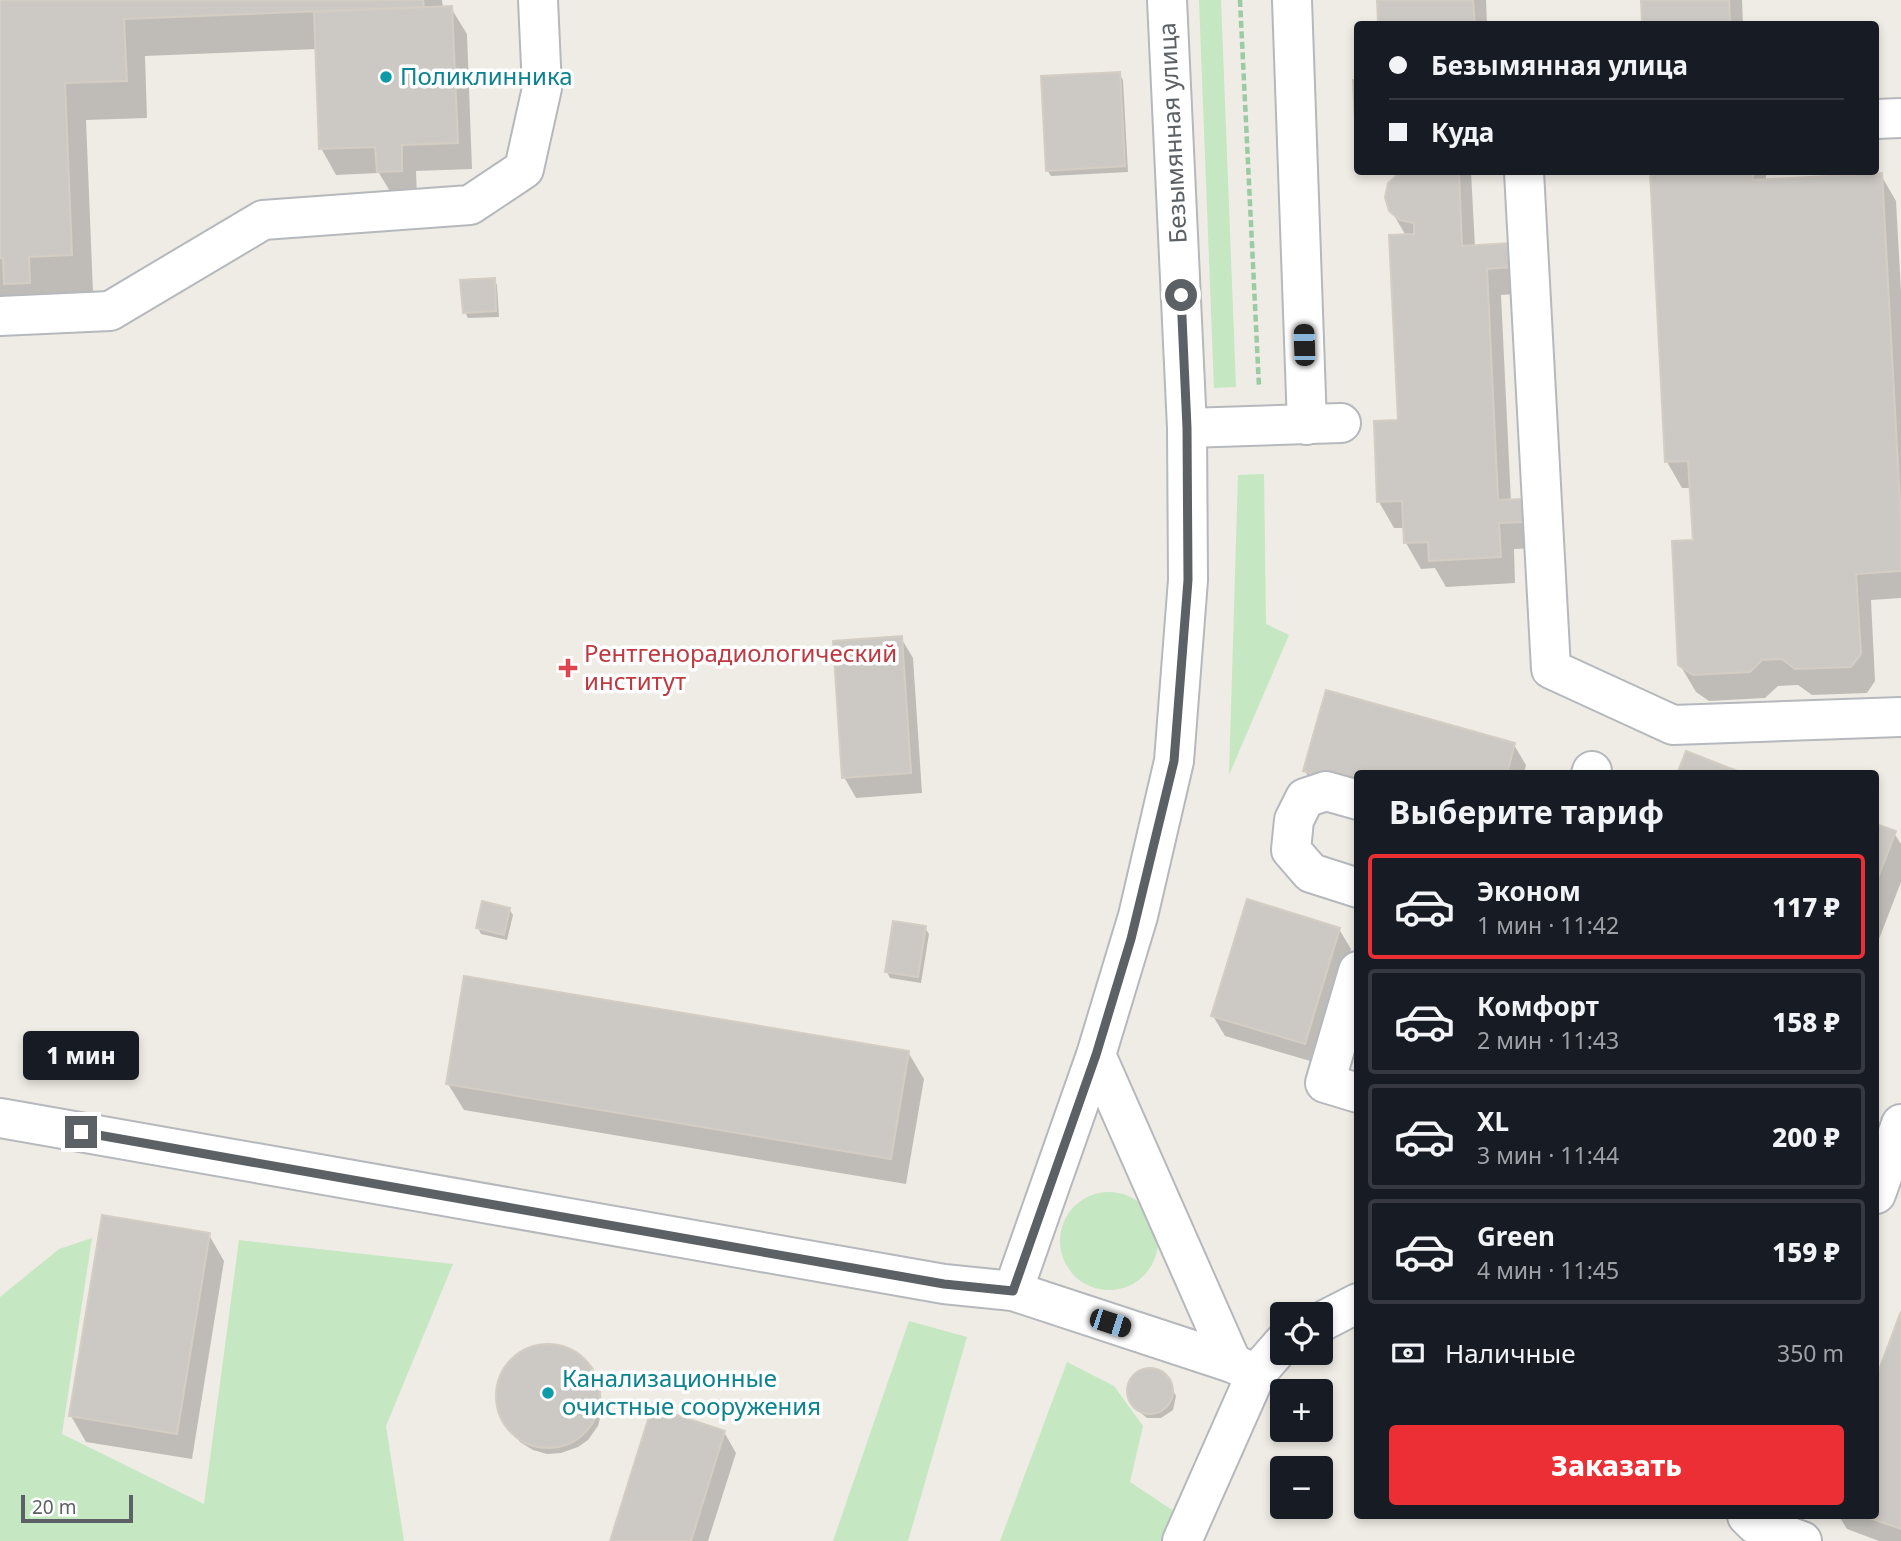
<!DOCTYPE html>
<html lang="ru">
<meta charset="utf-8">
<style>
:root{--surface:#171b24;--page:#20242c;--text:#f1f3f6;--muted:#9ea1a6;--line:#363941;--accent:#ec2e35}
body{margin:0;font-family:"Noto Sans",sans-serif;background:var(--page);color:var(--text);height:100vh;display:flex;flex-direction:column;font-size:26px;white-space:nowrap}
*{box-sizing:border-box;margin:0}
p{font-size:23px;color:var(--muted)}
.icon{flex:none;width:38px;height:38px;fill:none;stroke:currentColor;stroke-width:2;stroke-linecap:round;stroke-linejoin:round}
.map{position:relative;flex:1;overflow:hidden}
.details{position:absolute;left:1354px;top:770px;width:525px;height:749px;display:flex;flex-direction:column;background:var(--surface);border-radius:7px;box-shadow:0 4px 10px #0003}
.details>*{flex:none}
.hud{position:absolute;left:1354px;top:21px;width:525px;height:154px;border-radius:7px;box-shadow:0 4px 10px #0003;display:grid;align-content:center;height:154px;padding:0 35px;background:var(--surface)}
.controls{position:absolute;left:1270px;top:1302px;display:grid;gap:14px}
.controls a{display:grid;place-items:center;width:63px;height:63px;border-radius:7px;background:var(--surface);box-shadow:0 4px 10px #0003;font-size:35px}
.scale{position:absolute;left:21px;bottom:18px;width:112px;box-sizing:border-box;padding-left:7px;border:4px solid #5c6165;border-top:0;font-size:19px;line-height:24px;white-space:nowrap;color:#5c6165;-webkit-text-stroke:5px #fff;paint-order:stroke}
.end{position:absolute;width:32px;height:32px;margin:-16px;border:9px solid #5c6165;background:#fff;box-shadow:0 0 0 4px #fff}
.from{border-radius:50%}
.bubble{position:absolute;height:49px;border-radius:7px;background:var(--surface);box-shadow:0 4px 10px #0003;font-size:23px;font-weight:800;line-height:49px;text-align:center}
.car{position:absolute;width:21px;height:42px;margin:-21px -10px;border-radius:9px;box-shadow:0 0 5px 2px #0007;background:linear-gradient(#222 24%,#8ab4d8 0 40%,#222 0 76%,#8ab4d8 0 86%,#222 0)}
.hud b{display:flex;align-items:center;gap:24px;height:66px;font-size:26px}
.hud b+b{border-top:2px solid var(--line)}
.hud i{width:18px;height:18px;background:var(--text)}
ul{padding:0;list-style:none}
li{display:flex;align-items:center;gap:21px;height:105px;margin:0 14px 10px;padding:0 21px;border:4px solid var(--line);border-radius:7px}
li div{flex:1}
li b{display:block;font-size:26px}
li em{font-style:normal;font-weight:800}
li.active{border-color:var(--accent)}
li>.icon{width:63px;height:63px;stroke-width:1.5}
h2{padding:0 35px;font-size:32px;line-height:84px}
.pay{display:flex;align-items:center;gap:18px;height:77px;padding:0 35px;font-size:26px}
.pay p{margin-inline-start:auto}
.primary-button{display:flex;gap:14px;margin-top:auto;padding:14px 35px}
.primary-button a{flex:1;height:80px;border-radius:7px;background:var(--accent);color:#fff;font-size:28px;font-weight:800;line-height:80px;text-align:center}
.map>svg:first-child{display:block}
</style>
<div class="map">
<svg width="1901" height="1541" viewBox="0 0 1901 1541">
<rect width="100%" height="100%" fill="#efece5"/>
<g fill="#c5e7c1">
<polygon points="1199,0 1221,0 1236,387 1214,388"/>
<polygon points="1264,474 1266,624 1289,635 1229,775 1238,475"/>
<circle cx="1109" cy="1241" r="49"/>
<polygon points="92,1238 62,1434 204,1504 239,1240 453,1264 386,1426 404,1541 0,1541 0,1297 59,1249"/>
<polygon points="909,1321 967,1337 908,1541 833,1541"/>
<polygon points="1067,1362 1114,1386 1143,1426 1130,1482 1192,1523 1183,1541 1000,1541"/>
</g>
<g fill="#0003">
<polygon points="0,0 442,0 443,8 451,8 467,34 472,169 416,171 417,197 394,198 379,173 336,175 321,148 317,49 145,56 147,118 86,120 93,292 49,294 51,320 27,321 13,296 0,296"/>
<polygon points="1379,0 1486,0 1487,24 1380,24"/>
<polygon points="1643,0 1742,0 1743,24 1644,24"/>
<polygon points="1119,74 1123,80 1128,172 1051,176 1047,170"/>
<polygon points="1396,172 1471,172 1475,247 1510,245 1526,293 1501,295 1511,502 1522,501 1538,548 1514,549 1515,583 1446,587 1435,568 1421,569 1406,543 1405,528 1394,528 1379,502 1400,421 1406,236 1391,210 1398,175"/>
<polygon points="1652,172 1766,172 1766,181 1881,175 1896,201 1901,292 1901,598 1871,600 1875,681 1867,693 1812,695 1798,685 1778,686 1765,698 1709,701 1696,692 1680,665 1694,542 1692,488 1682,488 1667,462"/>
<polygon points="494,279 497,285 499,317 468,318 465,312"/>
<polygon points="901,638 913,658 922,793 856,798 844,777"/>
<polygon points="1514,745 1526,765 1524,774 1358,774 1317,791 1305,771"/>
<polygon points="1876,826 1894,833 1901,844 1901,882 1876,947"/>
<polygon points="509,909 513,915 507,940 481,934 478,928"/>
<polygon points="925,928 929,934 921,983 890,978 887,972"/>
<polygon points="1339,929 1351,949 1317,1063 1225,1036 1213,1016"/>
<polygon points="908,1052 924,1079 906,1184 464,1110 448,1084"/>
<polygon points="209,1235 224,1261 192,1459 86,1442 71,1416"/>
<polygon points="1901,1316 1901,1541 1879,1541 1847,1529 1839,1516 1876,1516 1876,1383"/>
<polygon points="545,1345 563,1348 578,1355 586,1363 599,1386 603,1406 598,1426 588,1440 578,1447 561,1453 547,1454 533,1450 520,1442 503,1420 498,1405 498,1387 506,1367 519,1354"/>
<polygon points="1154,1370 1166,1376 1176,1396 1173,1410 1161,1418 1147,1418 1136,1409 1129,1388 1135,1376 1140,1372"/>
<polygon points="724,1432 736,1453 708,1541 611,1541"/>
</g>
<g fill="#ccc9c4" stroke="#d4cdc3" stroke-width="2">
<polygon points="0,0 423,0 424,7 124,19 127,81 65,83 72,255 29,257 30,283 4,284 3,258 0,258"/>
<polygon points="1377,0 1473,0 1475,24 1378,24"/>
<polygon points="1641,0 1729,0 1730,24 1642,24"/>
<polygon points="452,6 458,143 402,145 402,171 377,172 375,147 319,149 314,12"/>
<polygon points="1120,72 1125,166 1046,171 1041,76"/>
<polygon points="1353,80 1358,80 1358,120 1355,120"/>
<polygon points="1401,172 1459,172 1462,246 1511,243 1512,267 1487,269 1498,500 1523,499 1524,522 1499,523 1501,557 1429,561 1428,542 1404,543 1402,501 1377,502 1374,421 1398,420 1389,235 1414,234 1414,223 1400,220 1389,211 1385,197 1388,183"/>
<polygon points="1650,172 1753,172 1753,180 1882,173 1901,521 1901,571 1856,574 1861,654 1851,667 1795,669 1782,659 1762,660 1750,672 1693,675 1678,665 1672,541 1693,540 1688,461 1665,462"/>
<polygon points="495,278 496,311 463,313 460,280"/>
<polygon points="902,636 911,773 842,778 833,641"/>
<polygon points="1326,690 1515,743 1507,774 1358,774 1358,786 1303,771"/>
<polygon points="1686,751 1745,774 1677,774"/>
<polygon points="1876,824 1896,831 1876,883"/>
<polygon points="1247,899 1340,928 1305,1044 1211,1016"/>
<polygon points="482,901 510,908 504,935 476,928"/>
<polygon points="893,921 926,926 918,977 885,972"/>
<polygon points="464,976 909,1051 891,1159 446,1084"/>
<polygon points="102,1215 210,1233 177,1434 69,1416"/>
<polygon points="1901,1311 1901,1529 1864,1516 1876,1516 1876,1378"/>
<circle cx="548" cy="1396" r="52"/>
<circle cx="1150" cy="1391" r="23"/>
<polygon points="652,1407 725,1431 691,1541 610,1541"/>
</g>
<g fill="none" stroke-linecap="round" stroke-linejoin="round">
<defs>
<g id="minor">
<polyline points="1292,0 1307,425"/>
<polyline points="1876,119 1901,118"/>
<polyline points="1524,172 1551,669 1673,725 1901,717"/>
<polyline points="0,316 110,311 263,220 470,205 524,169 542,88 538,0"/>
<polyline points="1187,428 1341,423"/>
<polyline points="1591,774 1592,771"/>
<polyline points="1358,800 1326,791 1305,798 1294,820 1291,850 1311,873 1358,888"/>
<polyline points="1358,971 1325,1083 1358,1093"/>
<polyline points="1096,1055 1232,1363"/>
<polyline points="0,1118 944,1284 1013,1291 1232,1363 1256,1374"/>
<polyline points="1876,1194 1901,1124"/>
<polyline points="1013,1291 1096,1055 1138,916 1174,761 1188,580 1187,428 1167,0"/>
<polyline points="1321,1322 1358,1303"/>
<polyline points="1747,1516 1755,1524 1802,1541"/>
<polyline points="1182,1541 1256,1374 1283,1343"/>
</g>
</defs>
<use href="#minor" stroke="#b5b8bc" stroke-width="42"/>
<polyline stroke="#9bcba3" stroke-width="4.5" stroke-dasharray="7 3.5" stroke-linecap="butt" points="1240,0 1259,387"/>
<use href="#minor" stroke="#fff" stroke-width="38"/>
</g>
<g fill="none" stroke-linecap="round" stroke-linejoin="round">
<polyline stroke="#5c6165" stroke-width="9" points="81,1132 944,1284 1013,1291 1096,1055 1131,939 1174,761 1188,580 1187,428 1181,295"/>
</g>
<g fill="#0f9aa8" stroke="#fff" stroke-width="2.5">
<circle cx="386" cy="77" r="7"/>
<circle cx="548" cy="1393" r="7"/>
</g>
<path fill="#e0444e" stroke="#fff" stroke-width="2.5" d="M564.5 657.5h7v7h7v7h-7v7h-7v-7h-7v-7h7z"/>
<g text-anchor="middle" stroke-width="7" stroke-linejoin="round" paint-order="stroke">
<g font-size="24" fill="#0d838f" stroke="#fff" text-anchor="start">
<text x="400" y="85">Поликлинника</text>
<text x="562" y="1387">Канализационные<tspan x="562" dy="28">очистные сооружения</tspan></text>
</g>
<g font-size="24" fill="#5c6165" stroke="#fff">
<text transform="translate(1173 133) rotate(-93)" y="8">Безымянная улица</text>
</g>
<g font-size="24" fill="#be3a42" stroke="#fff" text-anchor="start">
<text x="584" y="662">Рентгенорадиологический<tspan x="584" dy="28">институт</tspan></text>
</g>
</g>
</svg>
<div class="controls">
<a><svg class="icon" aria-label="locate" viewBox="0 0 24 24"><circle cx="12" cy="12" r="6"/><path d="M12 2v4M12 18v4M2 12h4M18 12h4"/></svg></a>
<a>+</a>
<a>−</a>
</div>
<div class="scale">20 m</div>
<i class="end from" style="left:1181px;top:295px"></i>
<i class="end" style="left:81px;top:1132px"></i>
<div class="bubble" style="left:23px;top:1031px;width:116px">1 мин</div>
<i class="car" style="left:1304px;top:345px;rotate:358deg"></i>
<i class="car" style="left:1110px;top:1323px;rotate:108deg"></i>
<div class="hud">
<b><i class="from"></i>Безымянная улица</b>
<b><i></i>Куда</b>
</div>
<section class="details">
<h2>Выберите тариф</h2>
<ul>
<li class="active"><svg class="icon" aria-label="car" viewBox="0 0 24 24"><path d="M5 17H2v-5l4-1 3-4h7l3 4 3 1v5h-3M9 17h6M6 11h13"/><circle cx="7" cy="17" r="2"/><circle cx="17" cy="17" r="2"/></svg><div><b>Эконом</b><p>1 мин · 11:42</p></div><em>117 ₽</em></li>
<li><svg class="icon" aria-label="car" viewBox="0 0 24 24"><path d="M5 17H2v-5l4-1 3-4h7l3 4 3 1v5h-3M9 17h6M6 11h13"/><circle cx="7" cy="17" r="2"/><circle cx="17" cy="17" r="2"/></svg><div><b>Комфорт</b><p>2 мин · 11:43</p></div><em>158 ₽</em></li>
<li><svg class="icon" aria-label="car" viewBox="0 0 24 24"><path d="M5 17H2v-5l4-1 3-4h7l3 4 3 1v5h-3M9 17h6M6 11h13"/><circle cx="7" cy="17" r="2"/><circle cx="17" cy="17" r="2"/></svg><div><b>XL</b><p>3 мин · 11:44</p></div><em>200 ₽</em></li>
<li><svg class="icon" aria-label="car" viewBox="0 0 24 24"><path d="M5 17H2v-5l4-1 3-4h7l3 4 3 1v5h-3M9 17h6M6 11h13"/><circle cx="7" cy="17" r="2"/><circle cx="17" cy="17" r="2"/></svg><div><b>Green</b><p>4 мин · 11:45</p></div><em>159 ₽</em></li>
</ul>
<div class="pay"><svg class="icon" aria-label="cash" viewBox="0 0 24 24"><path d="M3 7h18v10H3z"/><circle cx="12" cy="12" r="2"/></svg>Наличные<p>350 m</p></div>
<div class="primary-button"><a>Заказать</a></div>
</section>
</div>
